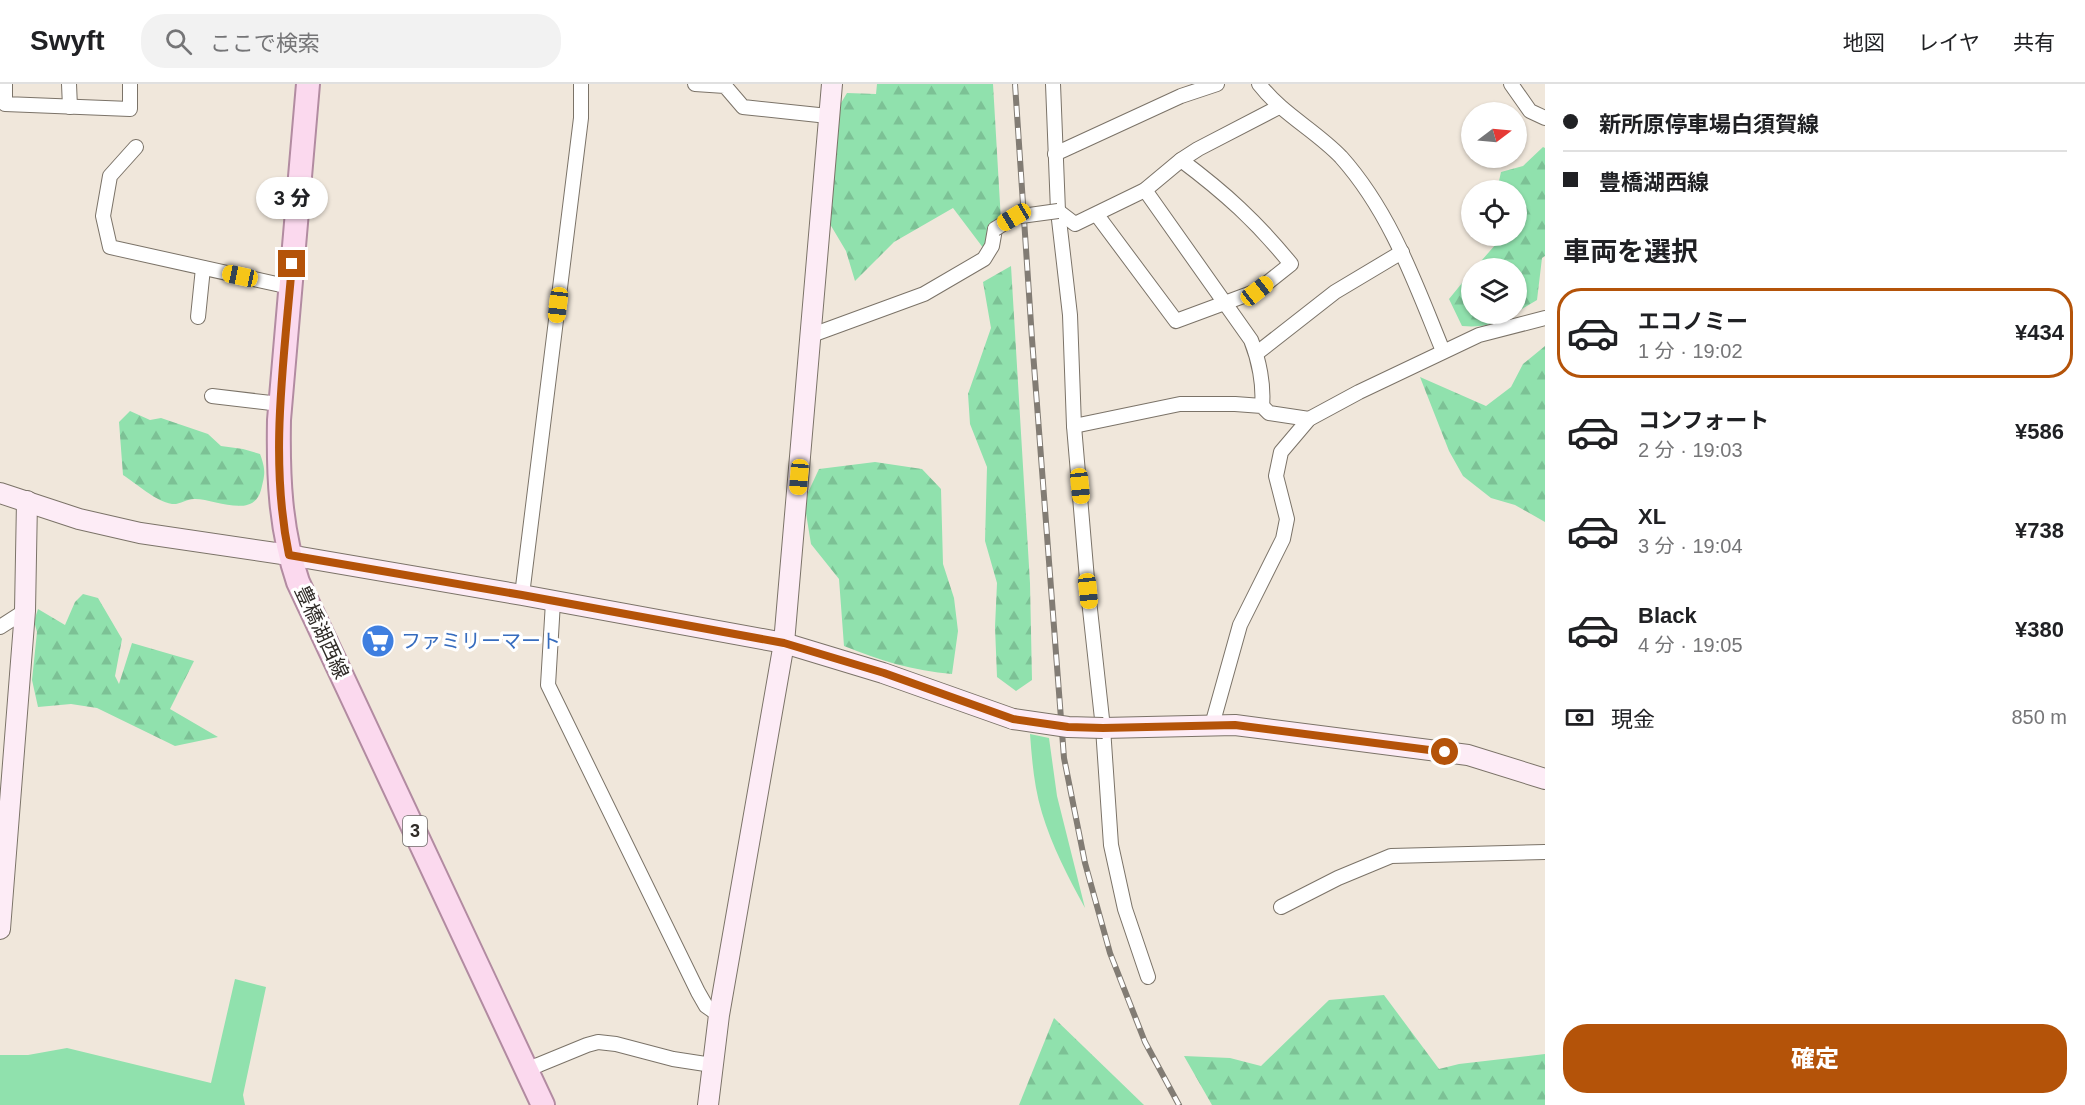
<!DOCTYPE html>
<html lang="ja">
<meta charset="utf-8">
<style>
:root{--surface:#fff;--page:#f2f2f2;--text:#202124;--muted:#757577;--line:#e0e0e0;--accent:#b45309}
body{margin:0;font-family:Arial,"Noto Sans JP",sans-serif;background:var(--page);color:var(--text);height:100vh;display:flex;flex-direction:column;font-size:22px;white-space:nowrap}
*{box-sizing:border-box;margin:0}
p{font-size:20px;color:var(--muted)}
.icon{flex:none;width:33px;height:33px;fill:none;stroke:currentColor;stroke-width:2;stroke-linecap:round;stroke-linejoin:round}
.map{position:relative;flex:1;overflow:hidden}
.side{display:flex;flex-direction:column;background:var(--surface);width:540px}
.side>*{flex:none}
.hud{display:grid;align-content:center;height:132px;padding:0 18px;background:var(--surface)}
.needle{width:39px;rotate:74deg}
.controls{position:absolute;left:1461px;top:18px;display:grid;gap:12px}
.controls a{display:grid;place-items:center;width:66px;height:66px;border-radius:50%;background:var(--surface);box-shadow:0 2px 4px #0004;font-size:30px}
.end{position:absolute;width:27px;height:27px;margin:-14px;border:8px solid #b45309;background:#fff;box-shadow:0 0 0 3px #fff}
.from{border-radius:50%}
.bubble{position:absolute;height:42px;border-radius:21px;background:var(--surface);box-shadow:0 2px 4px #0004;font-size:20px;font-weight:800;line-height:42px;text-align:center}
.car{position:absolute;width:18px;height:36px;margin:-18px -9px;border-radius:8px;box-shadow:0 0 4px 2px #0007;background:linear-gradient(#f5c518 24%,#345 0 40%,#f5c518 0 76%,#345 0 86%,#f5c518 0)}
.hud b{display:flex;align-items:center;gap:21px;height:57px;font-size:22px}
.hud b+b{border-top:2px solid var(--line)}
.hud i{width:15px;height:15px;background:var(--text)}
ul{padding:0;list-style:none}
li{display:flex;align-items:center;gap:18px;height:90px;margin:0 12px 9px;padding:0 6px;border:3px solid transparent;border-radius:24px}
li div{flex:1}
li b{display:block;font-size:22px}
li em{font-style:normal;font-weight:800}
li.on{border-color:var(--accent)}
li>.icon{width:54px;height:54px;stroke-width:1.5}
h2{padding:0 18px;font-size:27px;line-height:72px}
.pay{display:flex;align-items:center;gap:15px;height:66px;padding:0 18px;font-size:22px}
.pay p{margin-inline-start:auto}
.button{display:flex;gap:12px;margin-top:auto;padding:12px 18px}
.button a{flex:1;height:69px;border-radius:24px;background:var(--accent);color:#fff;font-size:24px;font-weight:800;line-height:69px;text-align:center}
header{display:flex;align-items:center;gap:36px;box-sizing:border-box;height:84px;padding:0 30px;background:var(--surface);border-bottom:2px solid var(--line)}
header strong{font-size:28px}
nav{display:flex;gap:33px;margin-inline-start:auto;font-size:21px}
.search{width:420px;height:54px;background:var(--page);display:flex;align-items:center;gap:15px;box-sizing:border-box;padding:0 21px;border-radius:24px;color:var(--muted);font-size:22px}
main{display:flex;flex:1;min-height:0}
.map>svg:first-child{display:block}
</style>
<header>
<strong>Swyft</strong>
<div class="search"><svg class="icon" aria-label="search" viewBox="0 0 24 24"><circle cx="10" cy="10" r="6"/><path d="M15 15l6 6"/></svg>ここで検索</div>
<nav><a>地図</a><a>レイヤ</a><a>共有</a></nav>
</header>
<main>
<div class="map">
<svg width="1545" height="1021" viewBox="0 0 1545 1021">
<defs>
<pattern id="forest-firs" width="22" height="20" patternUnits="userSpaceOnUse" patternTransform="scale(1.5)"><rect width="22" height="20" fill="#90e1ad"/><path d="M5 1l3.5 6h-7zM16 11l3.5 6h-7z" fill="#7cc195"/></pattern>
</defs>
<rect width="100%" height="100%" fill="#f0e7db"/>
<g fill="#90e1ad">
<path d="M1030 650 1049 654 1057 712 1085 824C1068 793 1052 762 1042 729 1034 703 1032 676 1030 650Z"/>
<polygon points="235,895 266,903 243,1011 245,1021 0,1021 0,971 28,971 67,964 211,999"/>
</g>
<g fill="url(#forest-firs)">
<polygon points="877,0 993,0 1001,137 987,169 953,124 894,158 855,197 846,167 824,130 841,19 847,9 876,10"/>
<polygon points="1543,63 1545,64 1545,172 1542,174 1537,216 1517,228 1516,184 1475,184 1496,160 1496,152 1516,152 1516,106 1497,106 1501,88 1523,82"/>
<polygon points="1011,182 1030,499 1032,596 1016,607 997,593 995,543 997,499 985,457 987,383 970,340 968,310 991,244 983,198"/>
<path d="M1471 188 1472 230H1514C1496 240 1482 244 1462 242L1449 215Z"/>
<polygon points="1545,262 1545,438 1515,421 1491,414 1463,392 1449,367 1420,293 1486,322 1511,303 1523,280"/>
<path d="M130 327 150 336 161 334 208 350 221 362 243 365 260 370C266 386 265 390 261 406 253 436 213 414 194 415 187 415 179 421 172 420 155 417 137 400 123 391L119 338Z"/>
<path d="M875 378 922 385 941 405 943 480 954 514 958 547 952 590C914 587 878 576 844 562L839 495 811 460 804 417 819 385Z"/>
<polygon points="83,510 98,514 122,555 115,592 119,600 132,559 194,577 170,625 218,653 175,662 97,624 71,620 38,623 32,596 37,548 34,537 38,525 65,541 75,518"/>
<polygon points="1384,911 1439,985 1459,980 1545,970 1545,1021 1212,1021 1184,972 1230,974 1261,982 1329,916"/>
<polygon points="1054,934 1144,1021 1019,1021"/>
</g>
<g fill="none" stroke-linecap="round" stroke-linejoin="round">
<defs>
<g id="street">
<polyline points="5,0 5,20 130,25 130,0"/>
<polyline points="69,0 70,23"/>
<polyline points="695,0 725,2 743,23 828,32"/>
<polyline points="1053,0 1058,127 1070,231 1074,342 1088,507 1103,644 1111,761 1125,825 1148,893"/>
<path d="M1259 0C1282 30 1315 46 1341 73 1391 129 1415 199 1443 267"/>
<polyline points="1511,0 1530,27 1545,34"/>
<polyline points="136,63 110,92 103,132 110,163 290,203"/>
<polyline points="1055,70 1181,12 1217,0"/>
<path d="M1145 106 1251 256C1259 276 1264 301 1262 322"/>
<polyline points="1058,127 1075,140 1145,106 1181,76 1198,65 1279,23"/>
<path d="M1097 131 1176 237 1257 207 1291 180C1256 137 1225 109 1181 76"/>
<polyline points="198,233 203,184"/>
<polyline points="812,251 924,210 984,175 992,162 995,145"/>
<polyline points="1257,269 1335,208 1402,168"/>
<polyline points="212,312 280,320"/>
<polyline points="1074,342 1180,320 1235,320 1262,322 1269,329 1309,335"/>
<polyline points="522,511 581,34 581,0"/>
<polyline points="553,518 548,601 698,908 706,922 719,931"/>
<polyline points="0,543 25,527"/>
<polyline points="1212,641 1240,541 1283,455 1287,435 1276,392 1281,368 1309,335 1359,308 1479,251 1545,234"/>
<polyline points="1281,823 1338,794 1391,772 1545,768"/>
<polyline points="526,986 587,961 598,958 616,960 673,975 712,981"/>
</g>
<g id="secondary">
<polyline points="0,409 79,435 140,449 289,471 522,511 784,559 883,589 1013,635"/>
<polyline points="1103,644 1235,641 1468,671 1545,695"/>
<polyline points="0,845 25,527 27,417"/>
<polyline points="708,1021 719,931 784,559 832,0"/>
</g>
<path id="primary" d="M308 0 279 336C278 392 280 445 298 498L543 1021"/>
</defs>
<use href="#street" stroke="#7b7368" stroke-width="16"/>
<use href="#secondary" stroke="#7b7368" stroke-width="22"/>
<use href="#primary" stroke="#b28ba1" stroke-width="26"/>
<use href="#street" stroke="#fff" stroke-width="14"/>
<use href="#secondary" stroke="#fdecf6" stroke-width="20"/>
<use href="#primary" stroke="#fbd9ee" stroke-width="22"/>
<defs>
<polyline id="rail" points="1015,0 1032,255 1064,674 1085,779 1110,869 1145,958 1179,1021"/>
</defs>
<use href="#rail" stroke="#827c74" stroke-width="6"/>
<use href="#rail" stroke="#fff" stroke-width="4" stroke-dasharray="11" stroke-linecap="butt"/>
<defs>
<polyline id="street-bridge" points="995,145 1014,133 1058,127"/>
<polyline id="secondary-bridge" points="1013,635 1068,643 1103,644"/>
</defs>
<use href="#street-bridge" stroke="#7b7368" stroke-width="16" stroke-linecap="butt"/>
<use href="#secondary-bridge" stroke="#7b7368" stroke-width="22" stroke-linecap="butt"/>
<use href="#street-bridge" stroke="#fff" stroke-width="14"/>
<use href="#secondary-bridge" stroke="#fdecf6" stroke-width="20"/>
</g>
<g fill="none" stroke-linecap="round" stroke-linejoin="round">
<path stroke="#b45309" stroke-width="8" d="M292 180C284 277 269 375 289 471L522 511 784 559 884 589 1013 635 1068 643 1103 644 1235 641 1445 668"/>
</g>
<defs>
<symbol id="supermarket-disc" viewBox="-11 -11 22 22"><circle r="9.5" fill="#3f7fe0" stroke="#fff"/><path d="M-6-5.5h2.5l.6 2H6L4.5 2H-2.5L-4.4-4H-6ZM-1.5 3.2a1.3 1.3 0 1 0 .1 0ZM3 3.2a1.3 1.3 0 1 0 .1 0Z" fill="#fff"/></symbol>
</defs>
<g fill-rule="evenodd">
<use href="#supermarket-disc" x="359" y="538" width="38" height="38"/>
</g>
<g text-anchor="middle" stroke-width="6" stroke-linejoin="round" paint-order="stroke">
<rect fill="#fff" stroke="#6d6b68" stroke-width="1.5" x="403" y="732" width="24" height="30" rx="4.5"/>
<g font-size="18" font-weight="bold" fill="#2f2b27">
<text x="415" y="753">3</text>
</g>
<g font-size="20" fill="#2f2b27" stroke="#fff">
<text transform="translate(322 548) rotate(65)" y="7">豊橋湖西線</text>
</g>
<g font-size="20" fill="#366cbe" stroke="#fff" text-anchor="start">
<text x="401" y="564">ファミリーマート</text>
</g>
</g>
</svg>
<div class="controls">
<a><svg class="needle" viewBox="-14 -14 28 28"><path d="M0-13l5 13h-10z" fill="#e53935"/><path d="M0 13l5-13h-10z" fill="#757577"/></svg></a>
<a><svg class="icon" aria-label="locate" viewBox="0 0 24 24"><circle cx="12" cy="12" r="6"/><path d="M12 2v4M12 18v4M2 12h4M18 12h4"/></svg></a>
<a><svg class="icon" aria-label="layers" viewBox="0 0 24 24"><path d="M12 4l9 5-9 5-9-5zM3 14l9 5 9-5"/></svg></a>
</div>
<i class="end from" style="left:1445px;top:668px"></i>
<i class="end" style="left:292px;top:180px"></i>
<div class="bubble" style="left:256px;top:93px;width:72px">3 分</div>
<i class="car" style="left:1014px;top:133px;rotate:239deg"></i>
<i class="car" style="left:240px;top:192px;rotate:282deg"></i>
<i class="car" style="left:1257px;top:207px;rotate:52deg"></i>
<i class="car" style="left:558px;top:221px;rotate:187deg"></i>
<i class="car" style="left:799px;top:393px;rotate:185deg"></i>
<i class="car" style="left:1080px;top:402px;rotate:174deg"></i>
<i class="car" style="left:1088px;top:507px;rotate:174deg"></i>
</div>
<section class="side">
<div class="hud">
<b><i class="from"></i>新所原停車場白須賀線</b>
<b><i></i>豊橋湖西線</b>
</div>
<h2>車両を選択</h2>
<ul>
<li class="on"><svg class="icon" aria-label="car" viewBox="0 0 24 24"><path d="M5 17H2v-5l4-1 3-4h7l3 4 3 1v5h-3M9 17h6M6 11h13"/><circle cx="7" cy="17" r="2"/><circle cx="17" cy="17" r="2"/></svg><div><b>エコノミー</b><p>1 分 · 19:02</p></div><em>¥434</em></li>
<li><svg class="icon" aria-label="car" viewBox="0 0 24 24"><path d="M5 17H2v-5l4-1 3-4h7l3 4 3 1v5h-3M9 17h6M6 11h13"/><circle cx="7" cy="17" r="2"/><circle cx="17" cy="17" r="2"/></svg><div><b>コンフォート</b><p>2 分 · 19:03</p></div><em>¥586</em></li>
<li><svg class="icon" aria-label="car" viewBox="0 0 24 24"><path d="M5 17H2v-5l4-1 3-4h7l3 4 3 1v5h-3M9 17h6M6 11h13"/><circle cx="7" cy="17" r="2"/><circle cx="17" cy="17" r="2"/></svg><div><b>XL</b><p>3 分 · 19:04</p></div><em>¥738</em></li>
<li><svg class="icon" aria-label="car" viewBox="0 0 24 24"><path d="M5 17H2v-5l4-1 3-4h7l3 4 3 1v5h-3M9 17h6M6 11h13"/><circle cx="7" cy="17" r="2"/><circle cx="17" cy="17" r="2"/></svg><div><b>Black</b><p>4 分 · 19:05</p></div><em>¥380</em></li>
</ul>
<div class="pay"><svg class="icon" aria-label="cash" viewBox="0 0 24 24"><path d="M3 7h18v10H3z"/><circle cx="12" cy="12" r="2"/></svg>現金<p>850 m</p></div>
<div class="button"><a>確定</a></div>
</section>
</main>
